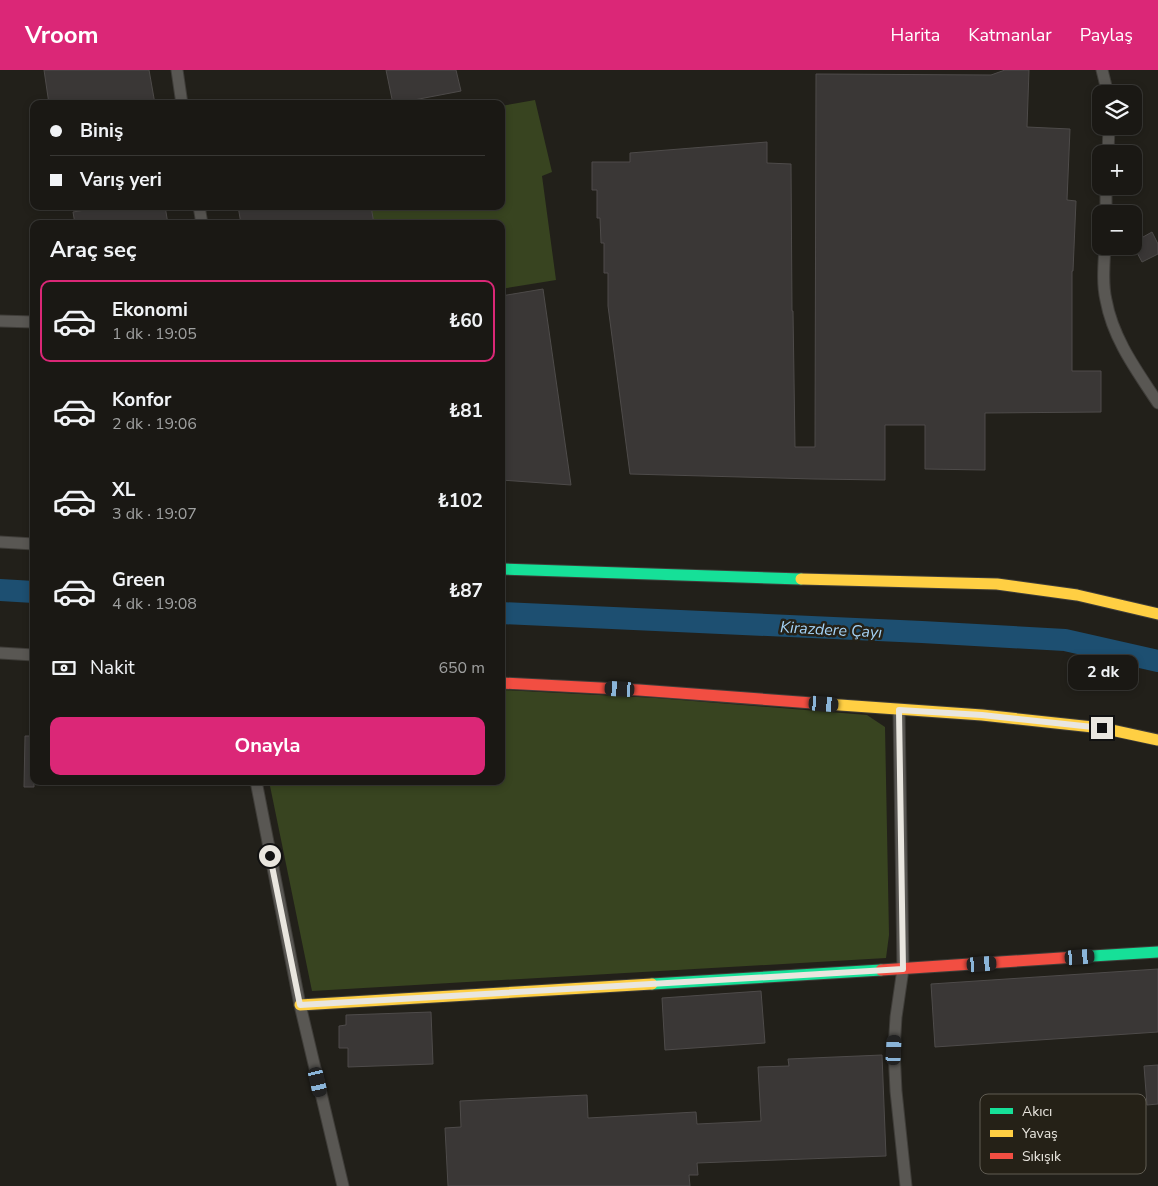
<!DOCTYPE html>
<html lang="tr">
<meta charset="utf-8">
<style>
:root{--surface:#1a1814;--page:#23211d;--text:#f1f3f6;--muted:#9fa0a0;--line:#383734;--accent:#db2777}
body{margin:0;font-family:"Nunito Sans",sans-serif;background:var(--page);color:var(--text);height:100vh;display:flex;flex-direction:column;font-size:19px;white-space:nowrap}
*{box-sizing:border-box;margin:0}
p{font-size:16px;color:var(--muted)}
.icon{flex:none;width:28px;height:28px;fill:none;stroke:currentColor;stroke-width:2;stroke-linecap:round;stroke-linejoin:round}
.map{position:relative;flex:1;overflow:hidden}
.side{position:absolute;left:30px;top:150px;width:475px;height:565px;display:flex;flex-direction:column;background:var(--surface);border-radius:10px;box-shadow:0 2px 8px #0003,0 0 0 1px var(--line)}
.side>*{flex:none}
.hud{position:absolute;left:30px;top:30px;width:475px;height:110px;border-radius:10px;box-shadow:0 2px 8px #0003,0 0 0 1px var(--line);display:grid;align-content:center;height:110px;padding:0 20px;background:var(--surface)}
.controls{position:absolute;left:1092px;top:15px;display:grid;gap:10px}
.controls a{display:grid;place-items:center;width:50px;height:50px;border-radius:10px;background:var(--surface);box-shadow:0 2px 8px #0003,0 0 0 1px var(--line);font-size:25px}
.end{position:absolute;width:22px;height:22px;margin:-11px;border:6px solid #e9e6df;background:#111;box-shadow:0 0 0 2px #111}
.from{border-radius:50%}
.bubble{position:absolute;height:35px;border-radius:10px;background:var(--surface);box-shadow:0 2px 8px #0003,0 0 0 1px var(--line);font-size:16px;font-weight:700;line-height:35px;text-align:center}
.car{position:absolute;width:15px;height:30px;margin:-15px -8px;border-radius:6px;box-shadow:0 0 4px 1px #0007;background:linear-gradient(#222 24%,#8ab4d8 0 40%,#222 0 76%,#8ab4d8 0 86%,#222 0)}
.hud b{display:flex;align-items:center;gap:18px;height:48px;font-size:19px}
.hud b+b{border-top:1px solid var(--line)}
.hud i{width:12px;height:12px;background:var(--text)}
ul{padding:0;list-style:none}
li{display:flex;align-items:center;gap:15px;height:82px;margin:0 10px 8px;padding:0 10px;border:2px solid transparent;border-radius:10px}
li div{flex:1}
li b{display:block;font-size:19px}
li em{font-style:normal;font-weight:700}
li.on{border-color:var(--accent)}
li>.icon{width:45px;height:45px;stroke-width:1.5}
h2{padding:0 20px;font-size:22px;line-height:60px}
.pay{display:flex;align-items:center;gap:12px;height:55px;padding:0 20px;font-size:19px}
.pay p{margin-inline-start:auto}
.primary-button{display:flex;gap:10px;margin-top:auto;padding:10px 20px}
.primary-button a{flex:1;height:58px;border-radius:10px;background:var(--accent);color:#fff;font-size:20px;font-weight:700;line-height:58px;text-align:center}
header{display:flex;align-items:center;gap:30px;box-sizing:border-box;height:70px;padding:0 25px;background:var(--accent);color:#fff}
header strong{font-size:24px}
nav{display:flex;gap:28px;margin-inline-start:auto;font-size:18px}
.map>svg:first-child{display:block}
</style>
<header>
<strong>Vroom</strong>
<nav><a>Harita</a><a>Katmanlar</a><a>Paylaş</a></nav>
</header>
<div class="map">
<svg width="1158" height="1116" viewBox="0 0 1158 1116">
<rect width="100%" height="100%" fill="#22201a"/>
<g fill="#384420">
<polygon points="535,30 552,102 542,106 556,210 501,219 501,154 374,154 371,136 501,136 501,36"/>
<polygon points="501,620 656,628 867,645 885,657 889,865 886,888 312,921 269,711 501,711"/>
</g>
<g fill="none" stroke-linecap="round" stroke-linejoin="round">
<g stroke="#1d4f71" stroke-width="22">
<polyline points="0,520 34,522"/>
<polyline points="501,543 922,562 1065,570 1158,591"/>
</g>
</g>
<g fill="#3a3736" stroke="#4e4b4a">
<polygon points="44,0 149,0 155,34 49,34"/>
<polygon points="386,0 456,0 461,21 393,34"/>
<polygon points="1005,0 1029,0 1027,57 1070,59 1067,130 1076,131 1073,201 1072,201 1072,301 1101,301 1101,342 985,343 985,400 925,399 925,355 885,355 885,410 814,409 630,404 608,236 608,203 604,203 604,173 601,173 600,148 597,148 597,120 592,120 592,92 630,92 630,83 767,72 767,93 791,94 792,241 793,241 795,377 815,377 816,4 991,5"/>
<polygon points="109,136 165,136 168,154 75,154 73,142"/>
<polygon points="238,136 371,136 374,154 241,154"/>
<polygon points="1152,162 1158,174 1158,184 1142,192 1134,177 1134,172"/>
<polygon points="543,219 571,415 501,410 501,226"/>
<polygon points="25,666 34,666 34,717 24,717"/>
<polygon points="1158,899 1158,962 935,977 931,914"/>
<polygon points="761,921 765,973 665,980 662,928"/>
<polygon points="431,942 433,994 348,997 348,978 339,978 339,956 346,955 346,945"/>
<polygon points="882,985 886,1086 697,1093 698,1105 689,1105 690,1116 448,1116 445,1058 461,1057 460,1031 587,1025 588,1048 696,1042 697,1054 761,1051 758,997 789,996 788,989"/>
<polygon points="1158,995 1158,1034 1147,1035 1144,996"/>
</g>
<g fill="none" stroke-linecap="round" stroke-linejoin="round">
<defs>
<g id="street">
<polyline points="177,0 182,34"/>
<polyline points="1102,0 1108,24"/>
<polyline points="1108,84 1109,56"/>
<polyline points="199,136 202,154"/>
<polyline points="1106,144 1106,116"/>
<path d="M1105 176C1104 194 1102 213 1106 230 1113 269 1137 301 1158 333"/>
<polyline points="0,251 34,252"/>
<polyline points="0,472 34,474"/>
<polyline points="0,583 34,585"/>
<polyline points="899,640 903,899 896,947 894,980 896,1021 906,1116"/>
<polyline points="256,711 300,935 343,1116"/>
</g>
<g id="fast">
<polyline points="501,499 801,509"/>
<polyline points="1076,887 1158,882"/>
<polyline points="652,914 881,900"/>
</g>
<g id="slow">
<polyline points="801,509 997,514 1077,525 1158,544"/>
<polyline points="826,634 982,645 1102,658 1158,670"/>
<polyline points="300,935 652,914"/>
</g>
<g id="jam">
<polyline points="501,613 639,620 826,634"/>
<polyline points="881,900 1076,887"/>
</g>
</defs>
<use href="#street" stroke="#3f3d39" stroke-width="13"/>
<use href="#fast" stroke="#3f3d39" stroke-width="13"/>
<use href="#slow" stroke="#3f3d39" stroke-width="13"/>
<use href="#jam" stroke="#3f3d39" stroke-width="13"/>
<use href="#street" stroke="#595753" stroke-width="11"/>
<use href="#fast" stroke="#16e098" stroke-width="11"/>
<use href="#slow" stroke="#ffcf43" stroke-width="11"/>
<use href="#jam" stroke="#f24e42" stroke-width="11"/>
</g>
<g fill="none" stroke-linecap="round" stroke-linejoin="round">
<polyline stroke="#e9e6df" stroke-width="6" points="270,786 300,935 903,899 899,640 982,645 1102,658"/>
</g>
<g text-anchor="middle" stroke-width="5" stroke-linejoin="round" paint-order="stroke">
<g font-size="16" font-style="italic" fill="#a5d3f6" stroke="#252117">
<text transform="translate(831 559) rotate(3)" y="6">Kirazdere Çayı</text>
</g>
</g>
<rect x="980" y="1024" width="166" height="80" rx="8" fill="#252117" stroke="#605c53" stroke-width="1"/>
<rect x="990" y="1038" width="23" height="6" fill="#16e098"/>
<rect x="990" y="1060" width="23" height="7" fill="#ffcf43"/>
<rect x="990" y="1083" width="23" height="6" fill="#f24e42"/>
<g font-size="14" fill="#e9e6df">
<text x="1022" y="1046">Akıcı</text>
<text x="1022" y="1068">Yavaş</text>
<text x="1022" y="1091">Sıkışık</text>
</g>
</svg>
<div class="controls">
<a><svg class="icon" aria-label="layers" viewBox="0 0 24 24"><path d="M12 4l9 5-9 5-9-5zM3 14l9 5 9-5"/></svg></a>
<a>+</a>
<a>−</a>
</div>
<i class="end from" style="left:270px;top:786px"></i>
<i class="end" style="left:1102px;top:658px"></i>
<div class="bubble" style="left:1068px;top:585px;width:70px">2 dk</div>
<i class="car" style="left:620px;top:619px;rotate:273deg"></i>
<i class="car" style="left:824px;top:634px;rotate:94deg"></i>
<i class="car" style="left:1080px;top:887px;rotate:86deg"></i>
<i class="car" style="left:982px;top:894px;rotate:86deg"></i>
<i class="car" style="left:894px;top:980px;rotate:3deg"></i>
<i class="car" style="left:318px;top:1012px;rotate:167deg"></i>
<div class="hud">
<b><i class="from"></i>Biniş</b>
<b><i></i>Varış yeri</b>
</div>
<section class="side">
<h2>Araç seç</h2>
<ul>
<li class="on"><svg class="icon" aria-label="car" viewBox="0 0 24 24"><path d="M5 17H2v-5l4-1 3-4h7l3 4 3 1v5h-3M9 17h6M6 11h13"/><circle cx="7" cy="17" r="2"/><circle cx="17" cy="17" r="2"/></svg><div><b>Ekonomi</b><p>1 dk · 19:05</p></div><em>₺60</em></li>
<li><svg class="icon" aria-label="car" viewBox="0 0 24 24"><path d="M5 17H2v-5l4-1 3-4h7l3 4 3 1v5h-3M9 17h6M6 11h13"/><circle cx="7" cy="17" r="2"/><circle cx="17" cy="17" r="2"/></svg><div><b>Konfor</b><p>2 dk · 19:06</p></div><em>₺81</em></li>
<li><svg class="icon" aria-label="car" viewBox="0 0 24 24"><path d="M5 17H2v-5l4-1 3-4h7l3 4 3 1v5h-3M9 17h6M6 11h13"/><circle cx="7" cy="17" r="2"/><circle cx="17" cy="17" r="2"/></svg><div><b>XL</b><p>3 dk · 19:07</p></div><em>₺102</em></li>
<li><svg class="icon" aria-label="car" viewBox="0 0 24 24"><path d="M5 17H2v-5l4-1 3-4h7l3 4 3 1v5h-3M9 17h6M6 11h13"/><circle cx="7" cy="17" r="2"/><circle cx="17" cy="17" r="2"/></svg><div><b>Green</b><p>4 dk · 19:08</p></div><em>₺87</em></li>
</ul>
<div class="pay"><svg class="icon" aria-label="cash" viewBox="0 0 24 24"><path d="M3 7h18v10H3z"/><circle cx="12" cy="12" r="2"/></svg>Nakit<p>650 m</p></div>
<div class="primary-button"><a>Onayla</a></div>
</section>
</div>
